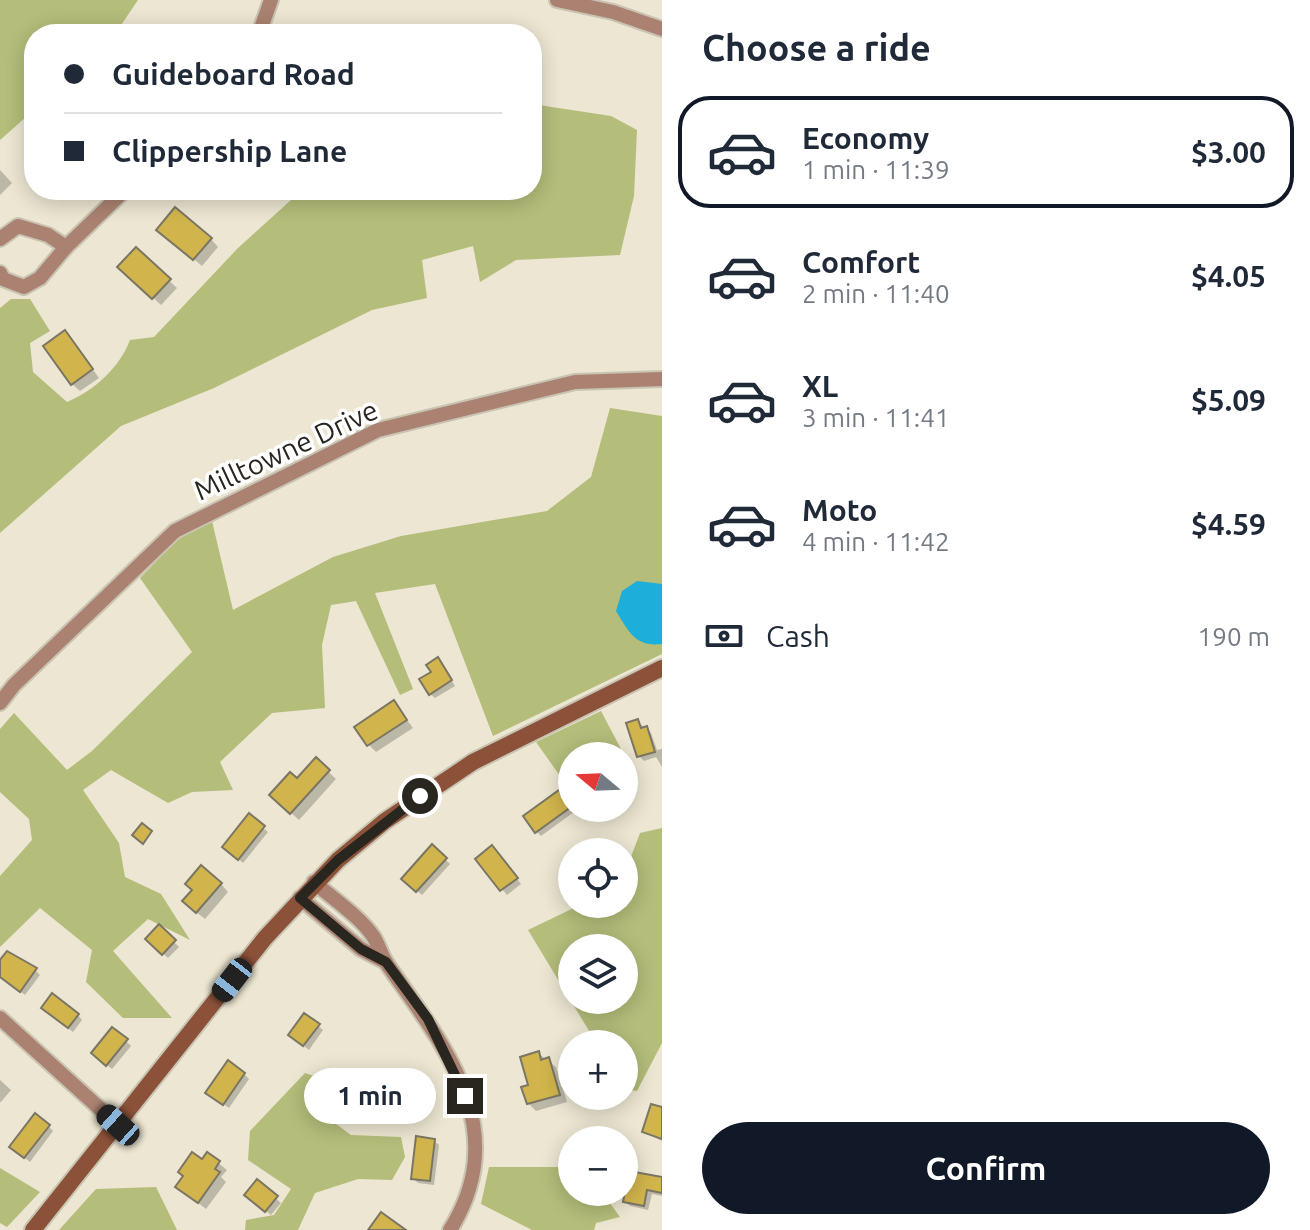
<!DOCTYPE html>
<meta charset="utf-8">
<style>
:root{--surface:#fff;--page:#f6f6f7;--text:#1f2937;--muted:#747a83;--line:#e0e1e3;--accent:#111827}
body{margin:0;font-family:Ubuntu,sans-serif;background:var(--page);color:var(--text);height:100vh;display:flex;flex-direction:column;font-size:30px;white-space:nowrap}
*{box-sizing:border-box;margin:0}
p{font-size:26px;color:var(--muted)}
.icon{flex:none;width:44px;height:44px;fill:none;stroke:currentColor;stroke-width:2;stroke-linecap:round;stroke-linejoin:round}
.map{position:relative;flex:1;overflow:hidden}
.panel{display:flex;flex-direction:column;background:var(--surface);width:648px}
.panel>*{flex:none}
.hud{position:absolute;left:24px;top:24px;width:518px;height:176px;border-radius:32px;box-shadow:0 4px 20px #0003;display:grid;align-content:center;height:176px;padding:0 40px;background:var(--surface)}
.needle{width:52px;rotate:289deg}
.fabs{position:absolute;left:558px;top:742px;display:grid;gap:16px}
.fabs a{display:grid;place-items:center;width:80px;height:80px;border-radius:50%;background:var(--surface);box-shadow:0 4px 20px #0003;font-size:40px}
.end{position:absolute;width:36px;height:36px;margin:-18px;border:10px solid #28261e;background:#fff;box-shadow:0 0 0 4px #fff}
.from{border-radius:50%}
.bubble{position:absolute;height:56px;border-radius:28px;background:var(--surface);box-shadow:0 4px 20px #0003;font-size:26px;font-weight:600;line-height:56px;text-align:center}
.car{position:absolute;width:24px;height:48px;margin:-24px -12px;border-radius:10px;box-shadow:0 0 6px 2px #0007;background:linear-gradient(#222 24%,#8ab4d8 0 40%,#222 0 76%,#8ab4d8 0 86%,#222 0)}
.hud b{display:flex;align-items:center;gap:28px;height:76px;font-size:30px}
.hud b+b{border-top:2px solid var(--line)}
.hud i{width:20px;height:20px;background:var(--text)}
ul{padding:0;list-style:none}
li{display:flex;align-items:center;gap:24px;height:112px;margin:0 16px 12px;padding:0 24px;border:4px solid transparent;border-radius:32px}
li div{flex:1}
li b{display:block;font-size:30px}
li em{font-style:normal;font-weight:600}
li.active{border-color:var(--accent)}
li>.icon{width:72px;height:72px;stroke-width:1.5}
h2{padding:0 40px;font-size:36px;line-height:96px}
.pay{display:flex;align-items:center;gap:20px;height:88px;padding:0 40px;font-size:30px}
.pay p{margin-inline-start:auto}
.cta{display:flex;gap:16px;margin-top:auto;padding:16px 40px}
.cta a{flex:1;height:92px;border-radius:48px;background:var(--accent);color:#fff;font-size:32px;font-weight:600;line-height:92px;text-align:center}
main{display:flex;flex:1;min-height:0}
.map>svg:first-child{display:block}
</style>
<main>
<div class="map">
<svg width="662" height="1230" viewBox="0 0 662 1230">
<rect width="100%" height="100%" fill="#ece6d2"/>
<g fill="#b4bd7a" fill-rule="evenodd">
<polygon points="0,0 138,0 115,34 34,34 34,110 0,140"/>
<path d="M532 104 611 116 637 130 634 196 620 255 516 260 480 282 473 246 422 260 427 298 372 310 214 388 121 426 0 533V308L11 299H30L50 331 30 343 33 372 67 402C94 391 120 367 130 340L154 337 238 248 302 190H532Z"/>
<polygon points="610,408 662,416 662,654 493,736 435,584 375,593 413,689 400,695 356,601 331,605 322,645 325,708 272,713 220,762 233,790 192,792 168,803 111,770 83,790 119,843 125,877 161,894 190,940 148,919 113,951 172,1018 123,1018 86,982 92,950 40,908 0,947 0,876 32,840 29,819 0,792 0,729 14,713 67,770 92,751 192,652 140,578 177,540 212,521 233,610 333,557 401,536 547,511 591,477"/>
<polygon points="601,711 621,749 613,756 572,756 572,793 536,742"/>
<path d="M662 828V1043L637 1091 624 1089V1044H597L528 930 582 904 611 909 613 904H624V875L640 833ZM624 948V1000H572V948Z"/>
<polygon points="305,1073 326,1080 312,1106 351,1135 401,1137 405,1157 392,1180 358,1179 315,1193 298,1230 245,1230 246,1220 274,1215 291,1189 248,1160 250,1131"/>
<polygon points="489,1167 566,1167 572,1170 572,1192 602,1192 620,1217 596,1223 594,1230 532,1230 481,1204"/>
<polygon points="0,1168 40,1192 7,1227 0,1223"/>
<polygon points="156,1187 177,1230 59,1230 96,1189"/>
</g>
<path fill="#1eaeda" d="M637 581 662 584V644C635 647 629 632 616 611L622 591Z"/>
<g fill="#0003">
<polygon points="0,170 12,183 0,195"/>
<polygon points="67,190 80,190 74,196"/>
<polygon points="167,237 211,239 218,247 202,266"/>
<polygon points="136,250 177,288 161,305 120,267"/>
<polygon points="72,340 99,378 80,391 72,384"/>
<polygon points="442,665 455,686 435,698 430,694"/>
<polygon points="394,703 413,728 376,752 369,745"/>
<polygon points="638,722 651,733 657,750 662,749 662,767 656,757 644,761 639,756"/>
<polygon points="316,760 336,779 299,820 272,795 297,780"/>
<polygon points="564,797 574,812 541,836 536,831"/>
<polygon points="263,828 268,832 243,863 229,851"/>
<polygon points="432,847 450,864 422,895 404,879"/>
<polygon points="497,852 521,884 507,895 478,859"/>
<polygon points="221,884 228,892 205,919 192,909 194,890"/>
<polygon points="159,927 179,947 168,958 148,939"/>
<polygon points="0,964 35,970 40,975 25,995 0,976"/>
<polygon points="49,1013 78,1015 82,1020 73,1032"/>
<polygon points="318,1026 323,1030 309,1050 295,1039"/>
<polygon points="126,1041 131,1046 112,1069 98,1058"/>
<polygon points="538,1053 556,1067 567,1102 536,1111 528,1103"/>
<polygon points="244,1074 249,1079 229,1108 213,1097"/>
<polygon points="0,1080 11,1090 1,1102 0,1102"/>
<polygon points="662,1110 662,1141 644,1132"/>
<polygon points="48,1126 53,1131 30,1162 17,1152"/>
<polygon points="434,1141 439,1145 434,1185 418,1183 413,1178"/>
<polygon points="208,1155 227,1170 221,1177 226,1182 206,1209 178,1187"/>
<polygon points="662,1179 662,1196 652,1194 648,1210 630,1206 625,1201"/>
<polygon points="257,1182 281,1203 271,1215 252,1200"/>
</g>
<g fill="#d1b54c" stroke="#7b7664" stroke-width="2">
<polygon points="175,207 212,238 193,260 156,230"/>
<polygon points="136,247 171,279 152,299 117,267"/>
<polygon points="65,330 93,369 71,385 43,346"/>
<polygon points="438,657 452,680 429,695 419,679 431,672 426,665"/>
<polygon points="394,700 407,720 367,746 354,727"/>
<polygon points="638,719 641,728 647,726 655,752 637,757 626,723"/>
<polygon points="316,757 330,770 290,814 269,795 290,772 297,778"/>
<polygon points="559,790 571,807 535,833 523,816"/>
<polygon points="249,813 265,826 238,860 222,847"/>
<polygon points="142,823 152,831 143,844 132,835"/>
<polygon points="432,844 447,858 416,892 401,879"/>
<polygon points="492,845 518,878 500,891 475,859"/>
<polygon points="201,865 222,883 196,913 182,901 192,890 185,884"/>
<polygon points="159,924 176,940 162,955 145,939"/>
<polygon points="7,951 37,968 20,992 0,977 0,960"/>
<polygon points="52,993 79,1014 68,1028 41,1008"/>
<polygon points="304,1013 320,1024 303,1046 288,1035"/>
<polygon points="112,1027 128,1039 106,1066 91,1053"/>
<polygon points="539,1051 541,1060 549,1057 560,1095 527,1104 521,1087 528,1085 520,1057"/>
<polygon points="228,1060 245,1073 223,1105 205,1093"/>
<polygon points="651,1104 662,1107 662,1139 642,1132"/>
<polygon points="35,1113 50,1125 24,1158 9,1147"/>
<polygon points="416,1136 435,1139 430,1181 411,1179"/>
<polygon points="192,1152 202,1159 207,1152 220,1161 215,1169 220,1172 198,1203 175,1187 183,1176 178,1172"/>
<polygon points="629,1171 662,1177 662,1193 647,1190 644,1206 623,1202"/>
<polygon points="257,1179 278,1196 265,1212 244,1195"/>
<polygon points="381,1212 406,1230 368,1230"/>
</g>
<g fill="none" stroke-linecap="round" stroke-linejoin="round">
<defs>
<g id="street">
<polyline points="557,0 613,12 662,29"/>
<polyline points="259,34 271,0"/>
<polyline points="0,239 18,226 48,235 66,247"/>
<polyline points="0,273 3,279 24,287 40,278 66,247 125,190"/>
<polyline points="0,703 14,685 175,531 378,430 575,382 662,379"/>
<path d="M314 882C333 899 359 916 373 936 379 945 381 955 387 964 443 1045 514 1128 450 1230"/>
<polyline points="300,898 361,949 386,962"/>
<polyline points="0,1018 118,1125"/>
</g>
<polyline id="secondary" points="33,1230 265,938 338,860 385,821 473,762 662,668"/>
</defs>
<use href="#street" stroke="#c9c3b2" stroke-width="18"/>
<use href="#secondary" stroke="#c9c3b2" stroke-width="20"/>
<use href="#street" stroke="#ab8271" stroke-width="14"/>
<use href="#secondary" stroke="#8b5139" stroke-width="16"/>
</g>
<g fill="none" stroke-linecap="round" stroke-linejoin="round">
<polyline stroke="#28261e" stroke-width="10" points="420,796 338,860 300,898 361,949 386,962 428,1019 465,1096"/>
</g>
<g text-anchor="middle" stroke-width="7" stroke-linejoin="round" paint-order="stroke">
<g font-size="28" fill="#28261e" stroke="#fff">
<text transform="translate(286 450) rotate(-25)" y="10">Milltowne Drive</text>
</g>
</g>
</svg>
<div class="fabs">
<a><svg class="needle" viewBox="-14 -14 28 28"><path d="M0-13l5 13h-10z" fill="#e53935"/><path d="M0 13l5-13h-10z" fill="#747a83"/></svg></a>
<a><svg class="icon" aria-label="locate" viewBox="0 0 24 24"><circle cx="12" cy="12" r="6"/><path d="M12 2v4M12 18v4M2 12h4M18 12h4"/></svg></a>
<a><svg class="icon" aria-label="layers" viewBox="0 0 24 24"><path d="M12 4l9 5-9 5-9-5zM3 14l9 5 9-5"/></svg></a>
<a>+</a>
<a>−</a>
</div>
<i class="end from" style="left:420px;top:796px"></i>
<i class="end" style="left:465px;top:1096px"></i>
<div class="bubble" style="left:304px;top:1068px;width:132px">1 min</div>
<i class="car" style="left:232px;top:980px;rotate:218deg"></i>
<i class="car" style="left:118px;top:1125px;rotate:312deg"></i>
<div class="hud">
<b><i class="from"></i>Guideboard Road</b>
<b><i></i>Clippership Lane</b>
</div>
</div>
<section class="panel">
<h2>Choose a ride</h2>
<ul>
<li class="active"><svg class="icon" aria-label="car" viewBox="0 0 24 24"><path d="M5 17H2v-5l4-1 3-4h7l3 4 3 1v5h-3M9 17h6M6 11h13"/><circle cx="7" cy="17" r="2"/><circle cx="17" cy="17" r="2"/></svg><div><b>Economy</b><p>1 min · 11:39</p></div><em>$3.00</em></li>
<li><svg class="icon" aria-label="car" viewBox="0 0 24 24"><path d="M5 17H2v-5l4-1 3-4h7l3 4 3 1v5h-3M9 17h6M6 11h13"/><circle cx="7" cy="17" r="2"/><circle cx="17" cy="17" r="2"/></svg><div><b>Comfort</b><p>2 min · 11:40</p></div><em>$4.05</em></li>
<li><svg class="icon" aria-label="car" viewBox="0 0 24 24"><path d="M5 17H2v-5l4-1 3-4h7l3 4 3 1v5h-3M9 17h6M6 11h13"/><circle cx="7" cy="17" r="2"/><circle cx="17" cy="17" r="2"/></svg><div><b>XL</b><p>3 min · 11:41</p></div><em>$5.09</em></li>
<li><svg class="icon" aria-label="car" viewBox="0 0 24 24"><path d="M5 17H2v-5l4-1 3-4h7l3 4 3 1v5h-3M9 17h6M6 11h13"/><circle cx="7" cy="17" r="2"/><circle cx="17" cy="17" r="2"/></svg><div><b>Moto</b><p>4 min · 11:42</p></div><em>$4.59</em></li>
</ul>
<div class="pay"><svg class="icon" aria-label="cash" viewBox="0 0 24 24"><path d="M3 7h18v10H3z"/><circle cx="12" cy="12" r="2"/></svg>Cash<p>190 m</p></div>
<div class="cta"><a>Confirm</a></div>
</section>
</main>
